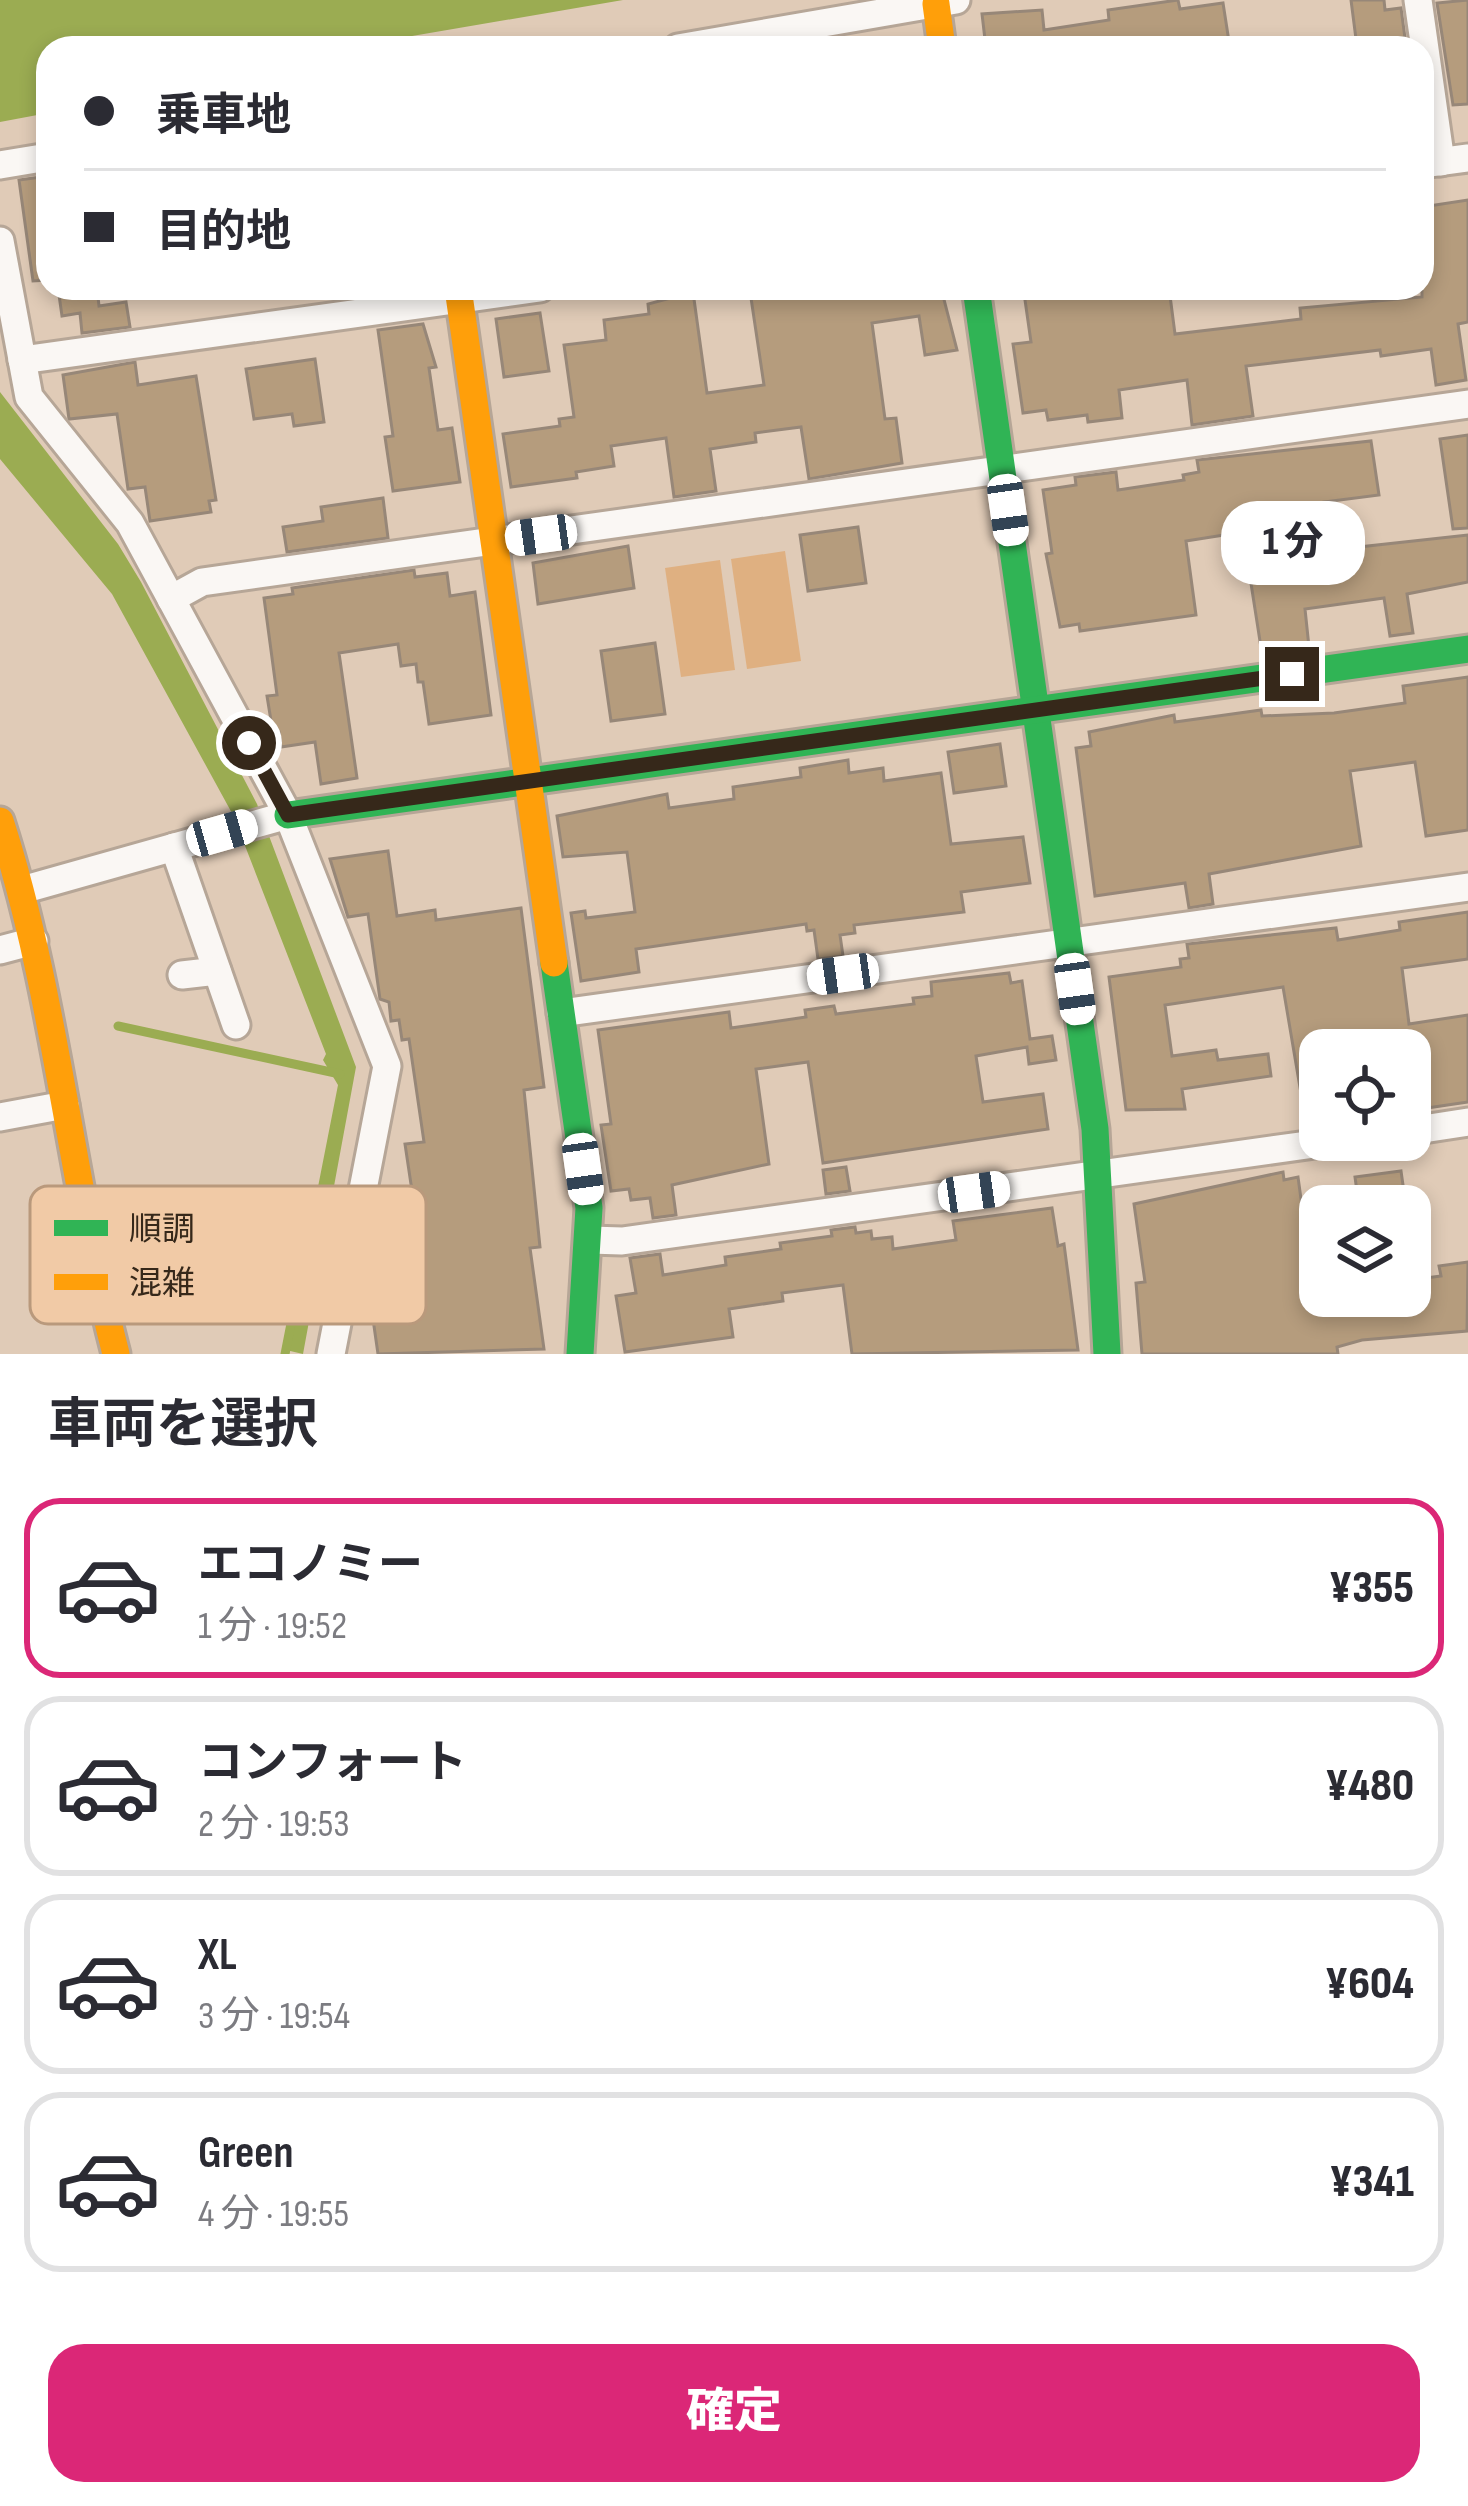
<!DOCTYPE html>
<html lang="ja">
<meta charset="utf-8">
<style>
:root{--surface:#fff;--page:#f7f7f7;--text:#2b2b33;--muted:#7c7c81;--line:#e1e1e2;--accent:#db2777}
body{margin:0;font-family:"Sofia Sans Condensed","Noto Sans JP",sans-serif;background:var(--page);color:var(--text);height:100vh;display:flex;flex-direction:column;font-size:45px;white-space:nowrap}
*{box-sizing:border-box;margin:0}
p{font-size:39px;color:var(--muted)}
.icon{flex:none;width:66px;height:66px;fill:none;stroke:currentColor;stroke-width:2;stroke-linecap:round;stroke-linejoin:round}
.map{position:relative;height:1354px;overflow:hidden}
.details{display:flex;flex-direction:column;background:var(--surface);flex:1}
.details>*{flex:none}
.hud{position:absolute;left:36px;top:36px;width:1398px;height:264px;border-radius:36px;box-shadow:0 6px 18px #0003;display:grid;align-content:center;height:264px;padding:0 48px;background:var(--surface)}
.tools{position:absolute;left:1299px;top:1029px;display:grid;gap:24px}
.tools a{display:grid;place-items:center;width:132px;height:132px;border-radius:24px;background:var(--surface);box-shadow:0 6px 18px #0003;font-size:60px}
.end{position:absolute;width:54px;height:54px;margin:-27px;border:15px solid #36281a;background:#fff;box-shadow:0 0 0 6px #fff}
.from{border-radius:50%}
.bubble{position:absolute;height:84px;border-radius:36px;background:var(--surface);box-shadow:0 6px 18px #0003;font-size:39px;font-weight:800;line-height:84px;text-align:center}
.car{position:absolute;width:36px;height:72px;margin:-36px -18px;border-radius:15px;box-shadow:0 0 9px 3px #0007;background:linear-gradient(#fff 24%,#345 0 40%,#fff 0 76%,#345 0 86%,#fff 0)}
.hud b{display:flex;align-items:center;gap:42px;height:114px;font-size:45px}
.hud b+b{border-top:3px solid var(--line)}
.hud i{width:30px;height:30px;background:var(--text)}
ul{padding:0;list-style:none}
li{display:flex;align-items:center;gap:36px;height:180px;margin:0 24px 18px;padding:0 24px;border:6px solid var(--line);border-radius:36px}
li div{flex:1}
li b{display:block;font-size:45px}
li em{font-style:normal;font-weight:800}
li.selected{border-color:var(--accent)}
li>.icon{width:108px;height:108px;stroke-width:1.5}
h2{padding:0 48px;font-size:54px;line-height:144px}
.primary-button{display:flex;gap:24px;margin-top:auto;padding:24px 48px}
.primary-button a{flex:1;height:138px;border-radius:36px;background:var(--accent);color:#fff;font-size:48px;font-weight:800;line-height:138px;text-align:center}
.map>svg:first-child{display:block}
</style>
<div class="map">
<svg width="1468" height="1354" viewBox="0 0 1468 1354">
<rect width="100%" height="100%" fill="#e0cbb7"/>
<g fill="#dfb081">
<polygon points="785,551 801,661 747,669 731,559"/>
<polygon points="720,560 735,670 681,677 665,568"/>
</g>
<g fill="#9bac52">
<polygon points="0,0 623,0 342,48 48,48 48,113 0,122"/>
<polygon points="0,392 118,544 141,582 257,804 356,1067 303,1354 286,1350 338,1085 323,1060 326,1054 233,815 112,594 0,459"/>
</g>
<g fill="none" stroke-linecap="round" stroke-linejoin="round">
<g stroke="#9bac52" stroke-width="9">
<polyline points="118,1026 340,1074"/>
<polyline points="285,1354 313,1212"/>
</g>
</g>
<g fill="#b59c7d" stroke="#978778" stroke-width="3">
<polygon points="1178,0 1180,9 1223,3 1230,48 986,48 982,14 1042,10 1044,30 1109,20 1108,10"/>
<polygon points="1351,0 1384,0 1385,10 1401,8 1405,38 1356,39"/>
<polygon points="1468,0 1468,104 1453,105 1437,3"/>
<polygon points="48,176 48,280 33,281 19,180"/>
<polygon points="1468,200 1468,322 1458,324 1466,380 1436,385 1431,349 1381,356 1380,350 1246,366 1253,416 1192,425 1187,380 1119,390 1122,418 1088,422 1087,415 1048,420 1046,410 1023,413 1013,344 1031,342 1024,293 1032,288 1169,288 1175,334 1301,319 1300,308 1422,297 1422,207"/>
<polygon points="58,288 97,288 99,306 126,302 130,327 82,333 80,313 62,316"/>
<polygon points="767,288 941,288 957,350 925,355 919,316 872,323 885,419 896,418 902,463 809,479 801,427 755,433 756,442 710,449 716,491 674,497 666,438 611,446 614,466 576,472 577,478 511,487 503,434 560,426 559,419 574,417 564,345 606,340 604,320 649,314 648,304 693,292 707,393 764,385 751,298 768,296"/>
<polygon points="540,313 549,371 504,377 496,319"/>
<polygon points="423,324 436,367 429,368 438,430 452,428 460,482 393,491 385,437 393,436 378,330"/>
<polygon points="315,359 324,422 294,426 292,414 254,419 246,369"/>
<polygon points="135,362 138,385 196,376 216,500 209,501 211,512 150,521 145,487 128,489 117,414 69,419 63,375"/>
<polygon points="1468,435 1468,528 1453,529 1440,439"/>
<polygon points="1371,441 1379,495 1324,502 1331,550 1468,535 1468,582 1407,594 1413,633 1390,636 1384,598 1305,609 1309,647 1262,654 1243,532 1186,541 1196,615 1080,631 1079,624 1060,627 1046,554 1052,553 1043,490 1076,485 1075,477 1116,472 1118,490 1184,480 1183,475 1199,472 1197,460"/>
<polygon points="383,498 388,538 287,552 283,527 323,521 321,507"/>
<polygon points="858,527 866,583 808,591 800,535"/>
<polygon points="628,546 634,588 538,604 533,563"/>
<polygon points="414,570 415,577 447,573 450,596 475,592 491,715 429,724 423,682 418,682 416,664 401,666 398,644 339,653 357,778 321,784 315,742 281,747 279,732 273,733 267,696 277,695 264,598 293,594 292,588"/>
<polygon points="655,643 665,714 611,721 601,651"/>
<polygon points="1468,677 1468,830 1426,836 1415,762 1350,771 1361,846 1209,874 1213,904 1189,908 1185,883 1095,896 1076,748 1091,746 1089,732 1174,715 1175,722 1261,710 1262,716 1334,713 1405,703 1403,686"/>
<polygon points="1000,744 1006,786 954,793 948,752"/>
<polygon points="848,760 849,773 883,768 884,781 941,773 951,844 1023,837 1030,883 961,892 964,912 854,925 855,933 840,935 843,956 818,959 814,930 807,931 806,924 636,949 639,972 581,981 571,913 585,911 586,918 635,912 627,852 563,857 557,816 667,794 669,808 734,799 733,787 801,777 800,768"/>
<polygon points="388,851 397,916 435,910 436,920 521,908 544,1087 524,1090 540,1247 530,1248 544,1349 378,1354 369,1291 382,1289 376,1217 415,1211 405,1144 424,1142 409,1039 402,1040 399,1020 391,1021 389,1002 380,999 368,914 348,917 330,859"/>
<polygon points="1468,912 1468,959 1402,968 1409,1024 1468,1015 1468,1102 1427,1108 1421,1063 1410,1062 1410,1050 1320,1050 1320,1116 1305,1117 1283,987 1165,1005 1172,1056 1216,1050 1218,1060 1268,1054 1271,1076 1182,1089 1185,1109 1126,1110 1109,977 1181,967 1180,959 1189,958 1187,944 1336,928 1338,940 1400,930 1399,922"/>
<polygon points="1009,973 1011,983 1022,981 1030,1039 1052,1036 1056,1060 1029,1064 1027,1047 976,1056 983,1102 1043,1094 1048,1129 823,1163 808,1062 756,1069 769,1164 672,1185 676,1215 653,1218 650,1198 631,1200 629,1189 611,1191 601,1125 611,1124 598,1030 729,1012 731,1028 806,1017 805,1010 834,1006 836,1014 914,1004 913,998 932,996 931,982"/>
<polygon points="846,1167 850,1191 826,1194 823,1170"/>
<polygon points="1401,1171 1406,1206 1359,1206 1355,1177"/>
<polygon points="1283,1172 1284,1180 1298,1177 1312,1279 1320,1278 1320,1296 1410,1296 1410,1280 1441,1276 1439,1266 1468,1262 1467,1331 1362,1340 1337,1347 1338,1354 1142,1354 1136,1283 1145,1282 1134,1204"/>
<polygon points="1052,1208 1058,1246 1064,1244 1078,1350 852,1354 843,1285 782,1293 783,1301 729,1309 733,1337 625,1352 616,1296 636,1293 630,1258 660,1254 663,1275 726,1265 725,1257 781,1249 780,1243 832,1236 831,1230 855,1227 856,1233 871,1231 872,1239 892,1237 893,1249 956,1240 953,1221"/>
</g>
<g fill="none" stroke-linecap="round" stroke-linejoin="round">
<defs>
<g id="street">
<polyline points="1418,0 1441,162"/>
<polyline points="678,48 956,0"/>
<polyline points="1422,164 1468,158"/>
<polyline points="0,165 48,157"/>
<polyline points="0,241 29,397 130,523 288,815 387,1066 331,1354"/>
<polyline points="22,360 540,288"/>
<polyline points="171,599 202,582 1468,404"/>
<polyline points="174,847 236,1025"/>
<polyline points="22,890 288,815"/>
<polyline points="0,950 34,941"/>
<polyline points="182,975 217,971"/>
<polyline points="561,1013 1468,887"/>
<polyline points="0,1117 65,1105"/>
<polyline points="1410,1131 1468,1122"/>
<polyline points="590,1240 622,1241 1343,1140"/>
</g>
<g id="fast">
<polyline points="976,288 1095,1129 1107,1354"/>
<polyline points="288,815 1468,649"/>
<polyline points="554,963 589,1208 580,1354"/>
</g>
<g id="slow">
<polyline points="936,4 942,48"/>
<polyline points="458,288 554,963"/>
<path d="M0 821C56 995 70 1177 116 1354"/>
</g>
</defs>
<use href="#street" stroke="#b6a697" stroke-width="33"/>
<use href="#fast" stroke="#b6a697" stroke-width="33"/>
<use href="#slow" stroke="#b6a697" stroke-width="33"/>
<use href="#street" stroke="#faf7f4" stroke-width="27"/>
<use href="#fast" stroke="#30b455" stroke-width="27"/>
<use href="#slow" stroke="#ff9f0a" stroke-width="27"/>
</g>
<g fill="none" stroke-linecap="round" stroke-linejoin="round">
<polyline stroke="#36281a" stroke-width="15" points="249,743 288,815 1292,674"/>
</g>
<rect x="30" y="1186" width="396" height="138" rx="18" fill="#f1caa6" stroke="#b9997c" stroke-width="3"/>
<rect x="54" y="1220" width="54" height="16" fill="#30b455"/>
<rect x="54" y="1274" width="54" height="16" fill="#ff9f0a"/>
<g font-size="33" fill="#36281a">
<text x="129" y="1240">順調</text>
<text x="129" y="1294">混雑</text>
</g>
</svg>
<div class="tools">
<a><svg class="icon" aria-label="locate" viewBox="0 0 24 24"><circle cx="12" cy="12" r="6"/><path d="M12 2v4M12 18v4M2 12h4M18 12h4"/></svg></a>
<a><svg class="icon" aria-label="layers" viewBox="0 0 24 24"><path d="M12 4l9 5-9 5-9-5zM3 14l9 5 9-5"/></svg></a>
</div>
<i class="end from" style="left:249px;top:743px"></i>
<i class="end" style="left:1292px;top:674px"></i>
<div class="bubble" style="left:1221px;top:501px;width:144px">1 分</div>
<i class="car" style="left:1008px;top:510px;rotate:172deg"></i>
<i class="car" style="left:541px;top:535px;rotate:262deg"></i>
<i class="car" style="left:222px;top:833px;rotate:74deg"></i>
<i class="car" style="left:843px;top:974px;rotate:262deg"></i>
<i class="car" style="left:1075px;top:989px;rotate:172deg"></i>
<i class="car" style="left:583px;top:1169px;rotate:172deg"></i>
<i class="car" style="left:974px;top:1192px;rotate:82deg"></i>
<div class="hud">
<b><i class="from"></i>乗車地</b>
<b><i></i>目的地</b>
</div>
</div>
<section class="details">
<h2>車両を選択</h2>
<ul>
<li class="selected"><svg class="icon" aria-label="car" viewBox="0 0 24 24"><path d="M5 17H2v-5l4-1 3-4h7l3 4 3 1v5h-3M9 17h6M6 11h13"/><circle cx="7" cy="17" r="2"/><circle cx="17" cy="17" r="2"/></svg><div><b>エコノミー</b><p>1 分 · 19:52</p></div><em>¥355</em></li>
<li><svg class="icon" aria-label="car" viewBox="0 0 24 24"><path d="M5 17H2v-5l4-1 3-4h7l3 4 3 1v5h-3M9 17h6M6 11h13"/><circle cx="7" cy="17" r="2"/><circle cx="17" cy="17" r="2"/></svg><div><b>コンフォート</b><p>2 分 · 19:53</p></div><em>¥480</em></li>
<li><svg class="icon" aria-label="car" viewBox="0 0 24 24"><path d="M5 17H2v-5l4-1 3-4h7l3 4 3 1v5h-3M9 17h6M6 11h13"/><circle cx="7" cy="17" r="2"/><circle cx="17" cy="17" r="2"/></svg><div><b>XL</b><p>3 分 · 19:54</p></div><em>¥604</em></li>
<li><svg class="icon" aria-label="car" viewBox="0 0 24 24"><path d="M5 17H2v-5l4-1 3-4h7l3 4 3 1v5h-3M9 17h6M6 11h13"/><circle cx="7" cy="17" r="2"/><circle cx="17" cy="17" r="2"/></svg><div><b>Green</b><p>4 分 · 19:55</p></div><em>¥341</em></li>
</ul>
<div class="primary-button"><a>確定</a></div>
</section>
